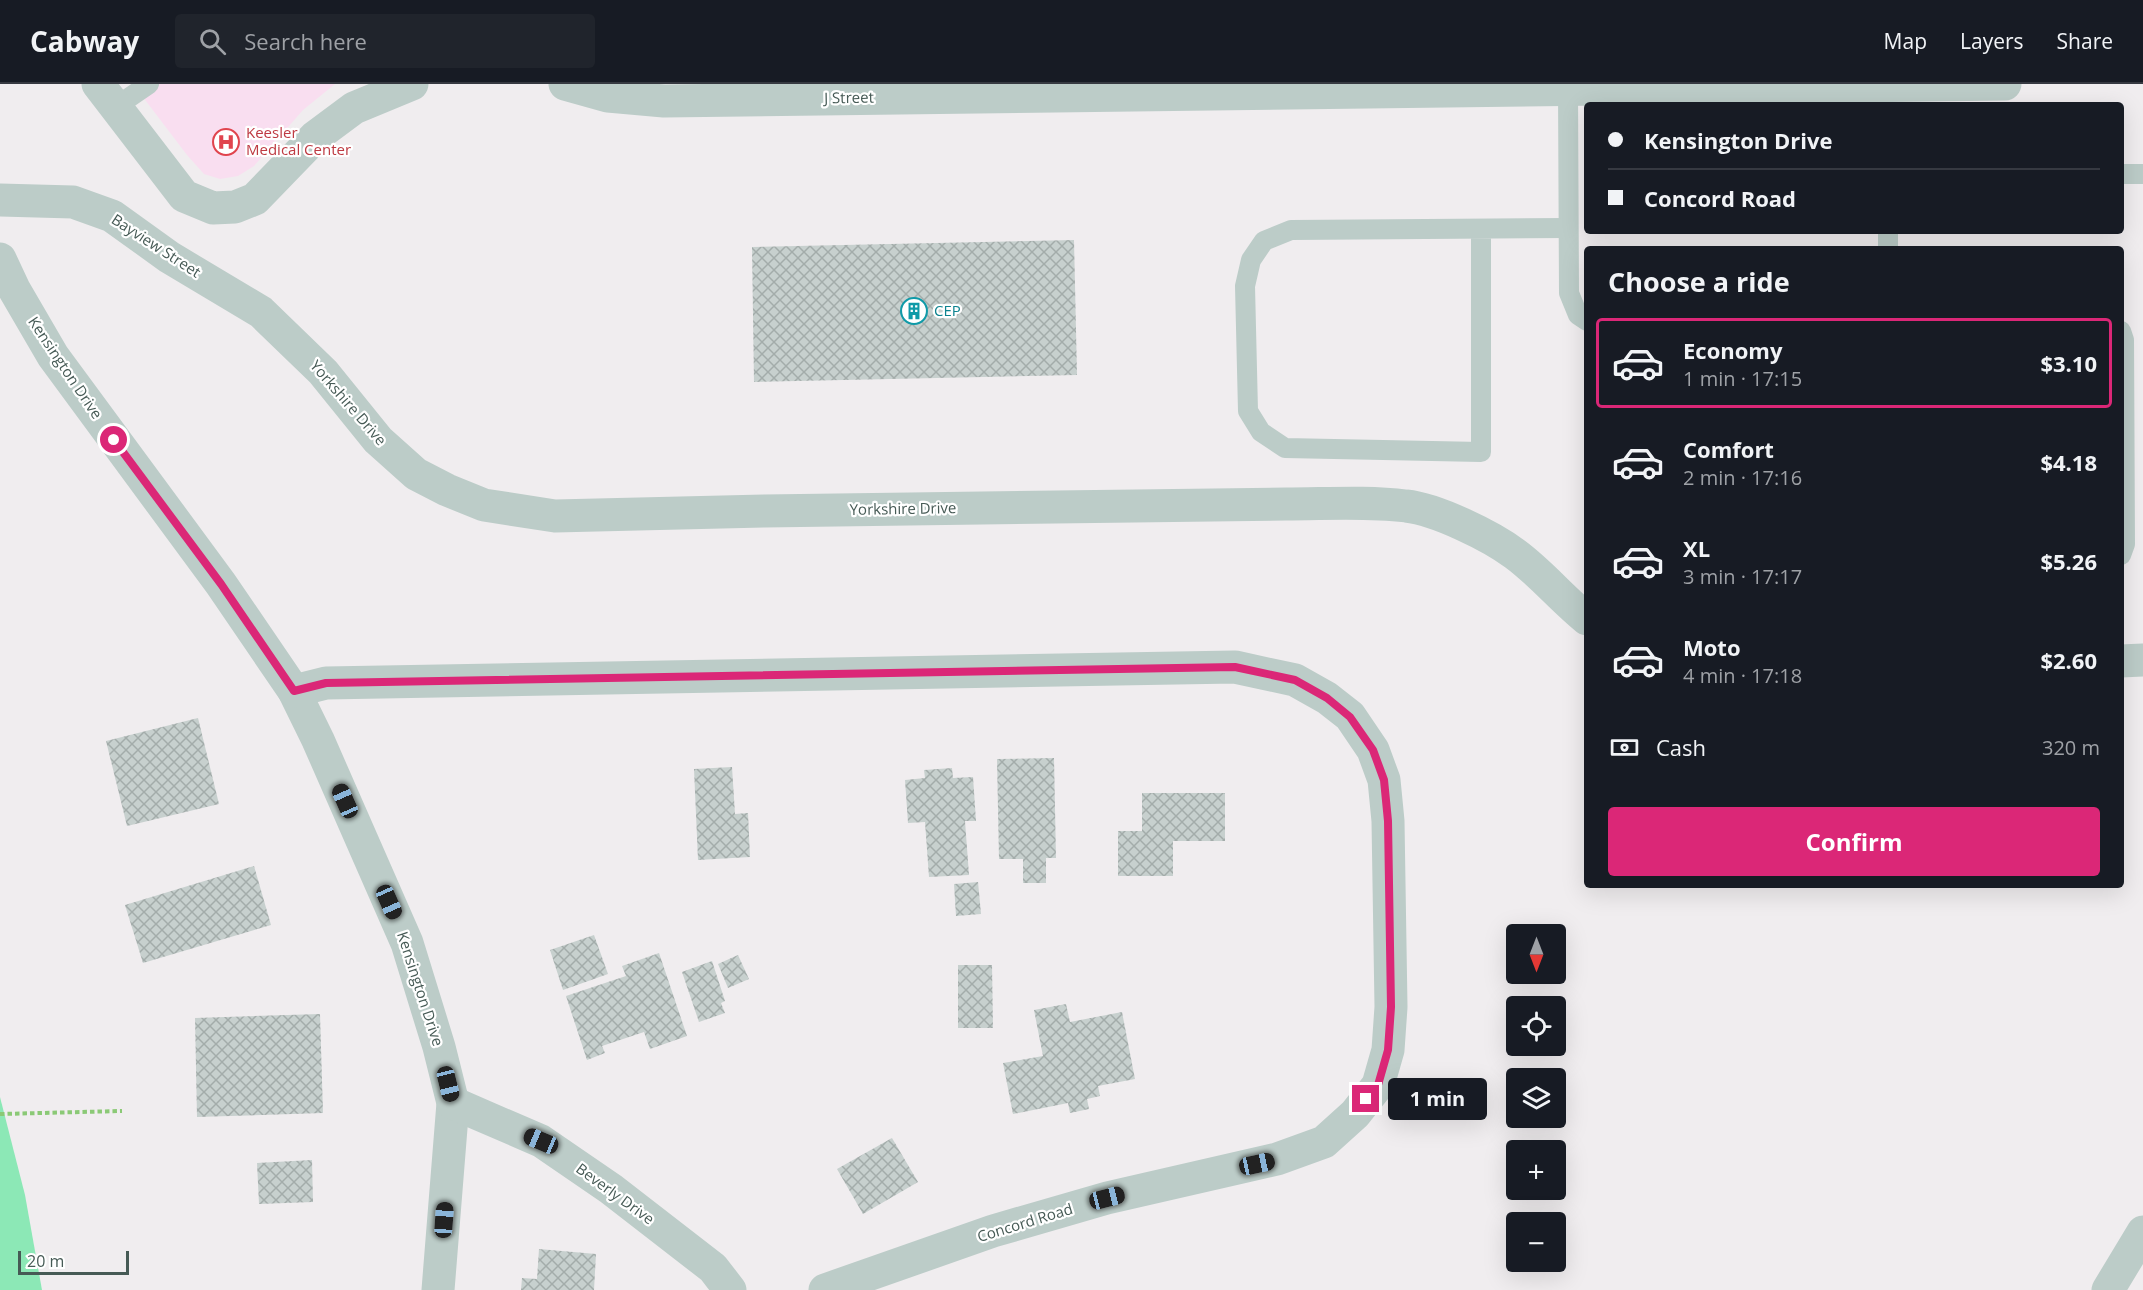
<!DOCTYPE html>
<meta charset="utf-8">
<style>
:root{--surface:#171b24;--page:#20242c;--text:#f1f3f6;--muted:#9ea1a6;--line:#363941;--accent:#db2777}
body{margin:0;font-family:"Open Sans",sans-serif;background:var(--page);color:var(--text);height:100vh;display:flex;flex-direction:column;font-size:22px;white-space:nowrap}
*{box-sizing:border-box;margin:0}
p{font-size:20px;color:var(--muted)}
.icon{flex:none;width:33px;height:33px;fill:none;stroke:currentColor;stroke-width:2;stroke-linecap:round;stroke-linejoin:round}
.map{position:relative;flex:1;overflow:hidden}
.side{position:absolute;left:1584px;top:162px;width:540px;height:642px;display:flex;flex-direction:column;background:var(--surface);border-radius:6px;box-shadow:0 6px 24px #0002}
.side>*{flex:none}
.hud{position:absolute;left:1584px;top:18px;width:540px;height:132px;border-radius:6px;box-shadow:0 6px 24px #0002;display:grid;align-content:center;height:132px;padding:0 24px;background:var(--surface)}
.needle{width:39px;rotate:180deg}
.tools{position:absolute;left:1506px;top:840px;display:grid;gap:12px}
.tools a{display:grid;place-items:center;width:60px;height:60px;border-radius:6px;background:var(--surface);box-shadow:0 6px 24px #0002;font-size:30px}
.scale{position:absolute;left:18px;bottom:15px;width:111px;box-sizing:border-box;padding-left:6px;border:3px solid #465a55;border-top:0;font-size:16px;line-height:21px;white-space:nowrap;color:#465a55;-webkit-text-stroke:4px #fff;paint-order:stroke}
.end{position:absolute;width:27px;height:27px;margin:-14px;border:8px solid #db2777;background:#fff;box-shadow:0 0 0 3px #fff}
.from{border-radius:50%}
.bubble{position:absolute;height:42px;border-radius:6px;background:var(--surface);box-shadow:0 6px 24px #0002;font-size:20px;font-weight:700;line-height:42px;text-align:center}
.car{position:absolute;width:18px;height:36px;margin:-18px -9px;border-radius:8px;box-shadow:0 0 4px 2px #0007;background:linear-gradient(#222 24%,#8ab4d8 0 40%,#222 0 76%,#8ab4d8 0 86%,#222 0)}
.hud b{display:flex;align-items:center;gap:21px;height:57px;font-size:22px}
.hud b+b{border-top:2px solid var(--line)}
.hud i{width:15px;height:15px;background:var(--text)}
ul{padding:0;list-style:none}
li{display:flex;align-items:center;gap:18px;height:90px;margin:0 12px 9px;padding:0 12px;border:3px solid transparent;border-radius:6px}
li div{flex:1}
li b{display:block;font-size:22px}
li em{font-style:normal;font-weight:700}
li.on{border-color:var(--accent)}
li>.icon{width:54px;height:54px;stroke-width:1.5}
h2{padding:0 24px;font-size:27px;line-height:72px}
.pay{display:flex;align-items:center;gap:15px;height:66px;padding:0 24px;font-size:22px}
.pay p{margin-inline-start:auto}
.cta{display:flex;gap:12px;margin-top:auto;padding:12px 24px}
.cta a{flex:1;height:69px;border-radius:6px;background:var(--accent);color:#fff;font-size:24px;font-weight:700;line-height:69px;text-align:center}
header{display:flex;align-items:center;gap:36px;box-sizing:border-box;height:84px;padding:0 30px;background:var(--surface);border-bottom:2px solid var(--line)}
header strong{font-size:28px}
nav{display:flex;gap:33px;margin-inline-start:auto;font-size:21px}
.search{width:420px;height:54px;background:var(--page);display:flex;align-items:center;gap:15px;box-sizing:border-box;padding:0 21px;border-radius:6px;color:var(--muted);font-size:22px}
.map>svg:first-child{display:block}
</style>
<header>
<strong>Cabway</strong>
<div class="search"><svg class="icon" aria-label="search" viewBox="0 0 24 24"><circle cx="10" cy="10" r="6"/><path d="M15 15l6 6"/></svg>Search here</div>
<nav><a>Map</a><a>Layers</a><a>Share</a></nav>
</header>
<div class="map">
<svg width="2143" height="1206" viewBox="0 0 2143 1206">
<defs>
<pattern id="building-cross-hatch" width="8" height="8" patternUnits="userSpaceOnUse" patternTransform="scale(1.5)"><rect width="8" height="8" fill="#c7d0ce"/><path d="M0 0l8 8M0 8l8-8" fill="none" stroke="#a3acaa"/></pattern>
</defs>
<rect width="100%" height="100%" fill="#f0edef"/>
<polygon fill="#f9def0" points="133,0 335,0 303,26 254,82 238,92 220,95 204,90 187,71"/>
<polygon fill="#8ce8b6" points="0,1013 25,1111 42,1206 0,1206"/>
<g fill="url(#building-cross-hatch)">
<polygon points="1074,156 1077,291 754,298 752,163"/>
<polygon points="198,634 219,720 127,742 106,657"/>
<polygon points="1054,674 1056,774 1046,774 1046,799 1023,799 1023,775 999,775 997,675"/>
<polygon points="732,683 735,730 748,729 750,773 698,776 694,685"/>
<polygon points="952,684 953,694 973,693 976,737 965,737 969,791 929,793 925,738 908,739 905,696 925,694 924,686"/>
<polygon points="1142,709 1225,709 1225,757 1173,757 1173,792 1118,792 1118,747 1142,747"/>
<polygon points="254,782 271,841 143,879 125,821"/>
<polygon points="978,798 981,830 956,832 954,800"/>
<polygon points="594,851 608,890 563,906 550,866"/>
<polygon points="659,869 687,952 650,965 644,948 602,962 605,969 587,976 566,912 626,892 622,882"/>
<polygon points="738,871 749,895 728,904 718,880"/>
<polygon points="712,877 725,917 721,919 725,929 699,938 682,888"/>
<polygon points="958,881 992,881 993,944 958,944"/>
<polygon points="1066,920 1070,938 1122,928 1135,995 1098,1002 1100,1012 1087,1015 1089,1025 1070,1029 1068,1019 1013,1030 1003,979 1043,972 1034,926"/>
<polygon points="320,930 323,1029 197,1033 195,934"/>
<polygon points="892,1054 918,1098 863,1130 837,1085"/>
<polygon points="312,1076 313,1118 259,1120 257,1079"/>
<polygon points="539,1165 596,1170 594,1206 521,1206 522,1194 537,1195"/>
</g>
<g fill="none" stroke-linecap="round" stroke-linejoin="round">
<polyline stroke="#8bc976" stroke-width="4" stroke-dasharray="4.5 3" stroke-linecap="butt" points="0,1030 122,1027"/>
<g stroke="#bcccc8" stroke-width="20">
<polyline points="1568,5 1569,209 1578,231 1587,237"/>
<polyline points="114,24 149,0"/>
<polyline points="2121,90 2143,90"/>
<polyline points="1481,145 1481,368 1285,364 1261,348 1248,327 1245,202 1251,176 1264,157 1291,146 1568,144"/>
<polyline points="1888,147 1888,165"/>
<polyline points="2121,247 2124,256 2125,460 2121,471"/>
</g>
<g stroke="#bcccc8" stroke-width="33">
<polyline points="98,0 184,112 213,124 235,123 255,115 315,53 354,24 412,0"/>
<polyline points="565,0 608,12 664,17 2005,0"/>
<path d="M0 116 73 118 112 132 169 173 261 228 323 288 378 356 416 390 447 406 484 421 555 432 764 427 1286 420C1326 420 1366 417 1406 422 1436 425 1491 452 1515 470 1541 489 1562 515 1587 535"/>
<polyline points="0,175 14,205 53,272 221,500 294,607 318,656 407,859 439,963 453,1019 438,1206"/>
<polyline points="2121,577 2143,576"/>
<polyline points="294,607 326,599 1235,583 1295,596 1327,614 1350,632 1373,666 1384,696 1388,737 1391,923 1388,966 1378,1001 1355,1030 1324,1058 1277,1075 1107,1114 993,1147 825,1206"/>
<polyline points="453,1019 541,1057 611,1105 713,1184 730,1206"/>
<polyline points="2108,1206 2143,1148"/>
</g>
</g>
<g fill="none" stroke-linecap="round" stroke-linejoin="round">
<polyline stroke="#db2777" stroke-width="8" points="114,356 221,500 294,607 326,599 1235,583 1295,596 1327,614 1350,633 1373,666 1384,696 1388,737 1391,923 1388,966 1378,1001 1366,1015"/>
</g>
<defs>
<symbol id="hospital-ring" viewBox="-11 -11 22 22"><circle r="9.5" fill="#fff" stroke="#e0444e" stroke-width="1.5"/><path d="M-5-5h3v3.5h4V-5h3V5h-3V1.5h-4V5h-3Z" fill="#e0444e"/></symbol>
<symbol id="building-ring" viewBox="-11 -11 22 22"><circle r="9.5" fill="#fff" stroke="#0f9aa8" stroke-width="1.5"/><path d="M-4-6H4V6H1V3H-1V6H-4ZM-2.5-4.3h1.7v1.8h-1.7ZM.8-4.3h1.7v1.8H.8ZM-2.5-1h1.7V.8h-1.7ZM.8-1h1.7V.8H.8Z" fill="#0f9aa8"/></symbol>
</defs>
<g fill-rule="evenodd">
<use href="#hospital-ring" x="211" y="43" width="30" height="30"/>
<use href="#building-ring" x="899" y="212" width="30" height="30"/>
</g>
<g text-anchor="middle" stroke-width="4.5" stroke-linejoin="round" paint-order="stroke">
<g font-size="15" fill="#465a55" stroke="#fff">
<text transform="translate(849 14) rotate(-1)" y="5">J Street</text>
<text transform="translate(156 162) rotate(33)" y="5">Bayview Street</text>
<text transform="translate(65 284) rotate(56)" y="5">Kensington Drive</text>
<text transform="translate(348 319) rotate(49)" y="5">Yorkshire Drive</text>
<text transform="translate(903 425) rotate(-1)" y="5">Yorkshire Drive</text>
<text transform="translate(420 905) rotate(72)" y="5">Kensington Drive</text>
<text transform="translate(615 1110) rotate(36)" y="5">Beverly Drive</text>
<text transform="translate(1025 1139) rotate(-17)" y="5">Concord Road</text>
</g>
<g font-size="15" fill="#be3a42" stroke="#fff" text-anchor="start">
<text x="246" y="54">Keesler<tspan x="246" dy="17">Medical Center</tspan></text>
</g>
<g font-size="15" fill="#0d838f" stroke="#fff" text-anchor="start">
<text x="934" y="232">CEP</text>
</g>
</g>
</svg>
<div class="tools">
<a><svg class="needle" viewBox="-14 -14 28 28"><path d="M0-13l5 13h-10z" fill="#e53935"/><path d="M0 13l5-13h-10z" fill="#9ea1a6"/></svg></a>
<a><svg class="icon" aria-label="locate" viewBox="0 0 24 24"><circle cx="12" cy="12" r="6"/><path d="M12 2v4M12 18v4M2 12h4M18 12h4"/></svg></a>
<a><svg class="icon" aria-label="layers" viewBox="0 0 24 24"><path d="M12 4l9 5-9 5-9-5zM3 14l9 5 9-5"/></svg></a>
<a>+</a>
<a>−</a>
</div>
<div class="scale">20 m</div>
<i class="end from" style="left:114px;top:356px"></i>
<i class="end" style="left:1366px;top:1015px"></i>
<div class="bubble" style="left:1388px;top:994px;width:99px">1 min</div>
<i class="car" style="left:345px;top:717px;rotate:336deg"></i>
<i class="car" style="left:389px;top:818px;rotate:156deg"></i>
<i class="car" style="left:448px;top:1000px;rotate:166deg"></i>
<i class="car" style="left:541px;top:1057px;rotate:293deg"></i>
<i class="car" style="left:1257px;top:1080px;rotate:78deg"></i>
<i class="car" style="left:1107px;top:1114px;rotate:76deg"></i>
<i class="car" style="left:444px;top:1136px;rotate:4deg"></i>
<div class="hud">
<b><i class="from"></i>Kensington Drive</b>
<b><i></i>Concord Road</b>
</div>
<section class="side">
<h2>Choose a ride</h2>
<ul>
<li class="on"><svg class="icon" aria-label="car" viewBox="0 0 24 24"><path d="M5 17H2v-5l4-1 3-4h7l3 4 3 1v5h-3M9 17h6M6 11h13"/><circle cx="7" cy="17" r="2"/><circle cx="17" cy="17" r="2"/></svg><div><b>Economy</b><p>1 min · 17:15</p></div><em>$3.10</em></li>
<li><svg class="icon" aria-label="car" viewBox="0 0 24 24"><path d="M5 17H2v-5l4-1 3-4h7l3 4 3 1v5h-3M9 17h6M6 11h13"/><circle cx="7" cy="17" r="2"/><circle cx="17" cy="17" r="2"/></svg><div><b>Comfort</b><p>2 min · 17:16</p></div><em>$4.18</em></li>
<li><svg class="icon" aria-label="car" viewBox="0 0 24 24"><path d="M5 17H2v-5l4-1 3-4h7l3 4 3 1v5h-3M9 17h6M6 11h13"/><circle cx="7" cy="17" r="2"/><circle cx="17" cy="17" r="2"/></svg><div><b>XL</b><p>3 min · 17:17</p></div><em>$5.26</em></li>
<li><svg class="icon" aria-label="car" viewBox="0 0 24 24"><path d="M5 17H2v-5l4-1 3-4h7l3 4 3 1v5h-3M9 17h6M6 11h13"/><circle cx="7" cy="17" r="2"/><circle cx="17" cy="17" r="2"/></svg><div><b>Moto</b><p>4 min · 17:18</p></div><em>$2.60</em></li>
</ul>
<div class="pay"><svg class="icon" aria-label="cash" viewBox="0 0 24 24"><path d="M3 7h18v10H3z"/><circle cx="12" cy="12" r="2"/></svg>Cash<p>320 m</p></div>
<div class="cta"><a>Confirm</a></div>
</section>
</div>
